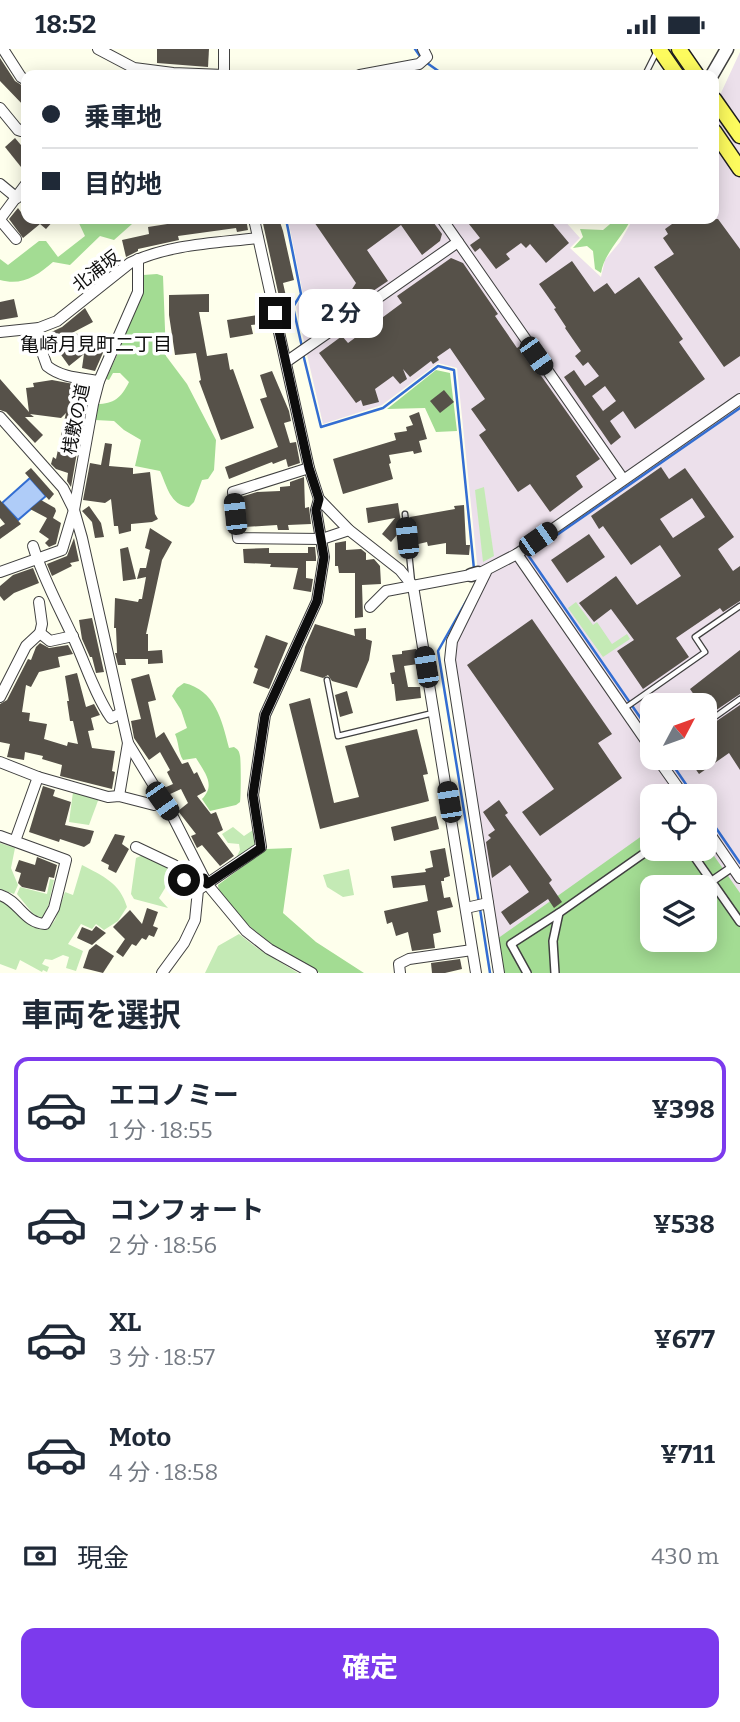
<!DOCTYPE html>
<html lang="ja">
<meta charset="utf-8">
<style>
:root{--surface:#fff;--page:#f6f6f7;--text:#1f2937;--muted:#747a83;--line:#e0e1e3;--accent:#7c3aed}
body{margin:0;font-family:Bitter,"Noto Sans JP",serif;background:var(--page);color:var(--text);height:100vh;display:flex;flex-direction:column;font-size:26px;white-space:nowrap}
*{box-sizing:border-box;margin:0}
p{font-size:23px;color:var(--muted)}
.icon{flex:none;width:38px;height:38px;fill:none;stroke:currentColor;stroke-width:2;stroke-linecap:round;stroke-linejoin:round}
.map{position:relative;height:924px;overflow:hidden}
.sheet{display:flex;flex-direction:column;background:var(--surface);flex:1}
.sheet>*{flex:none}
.top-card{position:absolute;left:21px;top:21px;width:698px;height:154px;border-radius:14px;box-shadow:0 4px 18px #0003;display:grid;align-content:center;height:154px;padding:0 21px;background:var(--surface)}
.needle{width:46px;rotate:49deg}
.tools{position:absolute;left:640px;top:644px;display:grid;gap:14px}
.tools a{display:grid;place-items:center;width:77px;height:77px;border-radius:14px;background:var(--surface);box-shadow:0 4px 18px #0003;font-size:35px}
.end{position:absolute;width:32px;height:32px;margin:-16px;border:9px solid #0d0d0d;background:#fff;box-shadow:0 0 0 4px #fff}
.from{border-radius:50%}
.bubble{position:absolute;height:49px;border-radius:14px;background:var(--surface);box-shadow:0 4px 18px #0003;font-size:23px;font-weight:700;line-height:49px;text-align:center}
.car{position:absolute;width:21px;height:42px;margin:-21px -10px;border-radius:9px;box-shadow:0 0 5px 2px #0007;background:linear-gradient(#222 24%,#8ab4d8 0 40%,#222 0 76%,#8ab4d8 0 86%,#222 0)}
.top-card b{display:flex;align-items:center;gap:24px;height:66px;font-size:26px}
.top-card b+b{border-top:2px solid var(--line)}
.top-card i{width:18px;height:18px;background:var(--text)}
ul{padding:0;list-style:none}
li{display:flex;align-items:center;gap:21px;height:105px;margin:0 14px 10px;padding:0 7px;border:4px solid transparent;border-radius:14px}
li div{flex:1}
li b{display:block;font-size:26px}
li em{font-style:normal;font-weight:700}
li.current{border-color:var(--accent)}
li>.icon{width:63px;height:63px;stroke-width:1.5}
h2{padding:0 21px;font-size:32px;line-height:84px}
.pay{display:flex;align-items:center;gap:18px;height:77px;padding:0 21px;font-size:26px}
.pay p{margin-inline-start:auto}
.button{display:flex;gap:14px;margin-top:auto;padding:14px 21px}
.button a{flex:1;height:80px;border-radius:14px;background:var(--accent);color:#fff;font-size:28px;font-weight:700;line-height:80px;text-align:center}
.status{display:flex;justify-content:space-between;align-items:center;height:49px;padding:0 35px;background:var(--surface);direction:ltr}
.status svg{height:19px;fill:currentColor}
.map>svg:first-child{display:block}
</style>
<div class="status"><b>18:52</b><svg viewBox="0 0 49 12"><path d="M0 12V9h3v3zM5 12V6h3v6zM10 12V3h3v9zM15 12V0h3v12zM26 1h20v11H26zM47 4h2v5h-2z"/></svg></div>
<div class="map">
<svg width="740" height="924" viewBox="0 0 740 924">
<rect width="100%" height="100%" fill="#feffec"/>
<path fill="#ece0eb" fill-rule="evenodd" d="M740 3V924H496L445 598 479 534 457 319 438 314 382 356 323 375 296 258 303 245 288 170H563L580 189 570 199 601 228 605 211 620 193 633 170H714V59ZM653 656H705V709H653ZM653 747H705V800H653ZM653 838H705V891H653Z"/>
<g fill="#c4eab5">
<polygon points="484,438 494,507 483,513 475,441"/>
<polygon points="576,553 593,576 597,573 612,595 627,585 630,590 603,608 568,559"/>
<polygon points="73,743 99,749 89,776 69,773"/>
<polygon points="233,778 244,787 253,781 256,783 259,796 235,811 240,801 239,795 228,794 222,785"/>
<polygon points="0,794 15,799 11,819 18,836 14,845 0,840"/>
<polygon points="143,806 165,815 173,826 159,849 168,859 134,850 131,845 136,809"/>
<path d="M82 816C103 827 120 834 127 858L118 872 104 881 96 875 92 880 81 875 68 895 83 902 76 922 66 919 69 908 63 906 52 911 45 910 42 915 49 918 47 923 43 921 42 923 20 911 16 921 0 915V851C22 861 21 880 49 879L55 871 65 843 73 846Z"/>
<polygon points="349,820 354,846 343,848 327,838 323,826"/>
<polygon points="50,830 54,831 48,858 42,869 34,866 17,845 20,838 47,845"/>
<polygon points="239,885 257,899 298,924 205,924 218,897"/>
</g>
<g fill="#a3dc93" fill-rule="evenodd">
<path d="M77 170H134L132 175 114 191 100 187 70 216 53 213C37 227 22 237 0 231V210L8 216 39 192H46L58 208 85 187Z"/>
<path d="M616 170H631C622 189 604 204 601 224L595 220 593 202 587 197 573 199 583 188 580 180 603 181Z"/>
<path d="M157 225 163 227 166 307 187 335 216 391 214 421 208 430 202 431 194 453 189 458C170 456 167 437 160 422L135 417 141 391 124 381 114 372 95 371 97 355C114 355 121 349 129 333L120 324H113L109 331 106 330 119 302 129 273 139 254 143 226Z"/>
<polygon points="436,321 450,324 457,382 436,383 425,359 387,360"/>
<path d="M184 634C215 641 222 671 229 699L234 698C238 701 239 701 240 707 241 711 241 748 240 753L236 756 210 762 202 750C216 736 205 724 196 709L183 711C178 703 179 694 175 685L187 679 181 661 172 647 177 639Z"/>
<path d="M653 779V800H705V794L740 844V924H502L497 890ZM653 838H705V891H653Z"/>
<path d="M292 799 283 864 316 893 364 924C351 924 333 924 320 924 297 917 219 860 218 836L266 800Z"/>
</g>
<polygon fill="#afccf8" stroke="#336ed2" stroke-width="2" points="30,429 46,447 18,471 2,454"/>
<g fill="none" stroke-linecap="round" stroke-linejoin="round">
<g stroke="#336ed2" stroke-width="2.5">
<polyline points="415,0 422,10"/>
<polyline points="427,14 444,26"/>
<polyline points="286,170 301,245 293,258 302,298"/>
<polyline points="303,305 321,378 383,359 438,317 454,321 474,520"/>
<polyline points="468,549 438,602 479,854"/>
<polyline points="653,687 528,506 740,359"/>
<polyline points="668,709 694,747"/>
<polyline points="705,763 740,814"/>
<polyline points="480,860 490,924"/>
</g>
</g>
<g fill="#565149" fill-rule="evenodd">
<polygon points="157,0 209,0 208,18 157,14"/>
<polygon points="0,9 15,32 26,39 26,59 0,32"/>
<polygon points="15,89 26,102 26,114 21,118 5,98"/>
<polygon points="18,159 26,170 55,170 46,180 40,175 23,189 9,170"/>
<polygon points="180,170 246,170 248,181 237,183 236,179 178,187 179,191 138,200 138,202 126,208 122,191 149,185 148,178 180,173"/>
<polygon points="262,170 279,170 283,182 294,231 283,234 292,274 285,275"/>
<polygon points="312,170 431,170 442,185 440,192 422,206 401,176 367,201 388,232 355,254 347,248 356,234"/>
<polygon points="465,170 549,170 569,194 546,214 530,195 526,199 521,194 506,205 510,210 496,220 480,199 475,203 470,196 480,189"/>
<polygon points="679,170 718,170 740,200 740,307 724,318 654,218 674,205 663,189 668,185 665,180"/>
<polygon points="451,209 463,214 498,265 495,267 517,299 520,297 600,410 576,427 583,438 550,463 530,435 518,443 479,386 486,381 471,360 485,350 450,299 437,308 439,311 433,315 431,312 410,328 403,320 407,330 400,335 393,327 375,340 379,353 363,357 361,351 356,354 319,304 342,287 348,294 402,254 397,247"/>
<path d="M572 212 594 243 607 234 615 245 639 228 683 290 679 293 705 330 635 380 623 362 610 372 621 388 611 396 564 328 574 321 585 337 599 327 588 313 583 317 575 307 581 302 565 279 566 278 554 260 556 259 539 235ZM605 337 616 352 603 362 592 347Z"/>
<polygon points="209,245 209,263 199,263 207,307 227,304 230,321 233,320 254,379 221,391 199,332 201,331 196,304 175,306 169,266 169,246"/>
<polygon points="320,248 328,259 334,255 341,264 320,278 313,268 308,271 302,261"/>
<polygon points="14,250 18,268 0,271 0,253"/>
<polygon points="85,259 93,273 72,284 109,290 95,322 82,319 84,305 69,317 59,303 57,304 51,288 47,290 45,286 62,278"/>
<polygon points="257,266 259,275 251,276 253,285 230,289 227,271"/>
<polygon points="272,322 289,362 291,372 284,374 290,394 296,393 300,414 288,418 286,410 273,415 272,413 229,430 225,418 278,398 260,350 267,348 260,326"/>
<polygon points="0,330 29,363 26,339 34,338 33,334 52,331 90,338 83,371 68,369 64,373 66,364 61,369 30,365 34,368 25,368 43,386 35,394 6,363 0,361"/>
<polygon points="444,341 454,353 440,364 430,352"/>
<polygon points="419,363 427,390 419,392 422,403 414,405 413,402 389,406 391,414 389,415 393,430 343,445 333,410 396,391 394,384 407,382 406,378 413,376 409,367"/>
<polygon points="62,382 80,386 71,438 67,432 68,424 56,420 51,415 53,408 56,410"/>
<polygon points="105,394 112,395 109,417 133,419 133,425 150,423 155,465 158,470 152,473 131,475 131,482 119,485 118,477 114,477 111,450 105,454 83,451 90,414 101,416"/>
<path d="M661 418 669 430 685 419 734 488 718 500 733 522 740 517V552L723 563 720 559 676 589 689 608 643 640 617 602 634 591 611 560 594 573 579 554 616 527 637 556 681 527 660 496 631 516 603 477 599 480 591 467ZM692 449 705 468 673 489 660 470Z"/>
<polygon points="31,419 54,445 49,451 25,424"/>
<polygon points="304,428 305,459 309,458 311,475 288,476 289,481 278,481 277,476 244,478 241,448 257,443 280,442 280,438 290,437 290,433"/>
<polygon points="0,451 21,475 0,490 0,478 5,475 0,469"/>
<polygon points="41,451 55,459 56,462 53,469 61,474 56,495 49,498 45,494 49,490 39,483 47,469 30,460"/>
<polygon points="398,454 402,480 391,493 382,485 395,469 368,474 366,459"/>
<polygon points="464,456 466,496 470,496 469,506 446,505 446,494 428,497 427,493 414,496 410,468 455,460 454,457"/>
<polygon points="89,457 101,474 104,488 95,489 92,473 82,462"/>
<polygon points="150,479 172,493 162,511 146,585 148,585 148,602 162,601 163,614 148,615 148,610 125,610 126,616 118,616 115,604 117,604 116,579 114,579 115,549 138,553 139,550 142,550 146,528 137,530 140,519 146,519 150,501 145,499"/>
<polygon points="589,485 605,508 567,534 551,511"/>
<polygon points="74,489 79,512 70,514 72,517 52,527 47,515 67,507"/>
<polygon points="346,492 346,501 361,500 366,504 366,511 374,510 380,517 381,535 362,536 363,568 355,569 355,524 339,524 338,517 335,517 335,494"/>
<polygon points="128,498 136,530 123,532 120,500"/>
<polygon points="308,498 315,498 316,508 316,512 306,512 306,529 313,530 311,543 293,540 298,519 270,518 271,515 244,514 243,500 269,499 269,504 308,504"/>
<polygon points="33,519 39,534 14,544 4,552 0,547 0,537 13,526"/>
<polygon points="92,569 104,623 96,624 92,608 90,608 82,590 79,571"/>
<polygon points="532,570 612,685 598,694 622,729 540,787 522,763 554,740 467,616"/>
<polygon points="315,575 355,587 354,580 366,579 366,590 372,592 369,611 357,639 332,632 328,626 323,629 300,622 305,598"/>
<polygon points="266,586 288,594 269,640 253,634 258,620 254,618"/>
<polygon points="40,594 49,599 68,596 73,605 58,608 60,618 39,623 31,638 26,636 22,663 30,664 29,672 47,675 44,690 67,697 68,693 78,695 73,672 70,672 67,652 69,652 65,627 77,624 86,658 94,655 100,666 91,669 94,681 88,682 92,699 115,702 112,722 115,723 112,740 60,727 62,716 42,710 43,707 25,703 24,711 7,708 10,695 0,693 0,655 7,651 28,610 31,611 36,598"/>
<polygon points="416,600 418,615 404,617 408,638 420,638 421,649 396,652 394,635 392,635 390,624 395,623 392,606 402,605 402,602"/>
<polygon points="740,601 740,645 709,666 705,656 701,656 690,640"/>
<polygon points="149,625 156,651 148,653 156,689 164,683 182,715 188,713 194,725 197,723 206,742 197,747 211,765 216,763 223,781 217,784 234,807 220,817 202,796 197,799 191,787 196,785 178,762 188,754 181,740 168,746 164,739 173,735 167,723 170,721 160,703 149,711 134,689 131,672 141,670 131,630"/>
<polygon points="347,642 353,664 340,668 335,646"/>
<polygon points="310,649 334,754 359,748 345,697 417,680 428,725 423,726 429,752 320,780 289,655"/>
<polygon points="740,656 740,721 729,704 699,725 688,709 705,709 705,680"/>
<polygon points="43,737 55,741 53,747 71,753 65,776 94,782 90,794 84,798 60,790 59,793 29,783"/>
<polygon points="499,751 508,764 505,766 552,831 549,834 562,853 554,859 548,850 510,876 501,863 529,843 510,816 492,829 486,793 491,789 488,786 495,781 483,763"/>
<polygon points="436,767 439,780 394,792 391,778"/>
<polygon points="115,785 125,787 122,795 129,800 116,824 108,820 109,816 101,812"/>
<polygon points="445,799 450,827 444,829 444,832 441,832 444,849 450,848 453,858 437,862 441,883 433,885 435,899 412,902 408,883 396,887 392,873 387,875 384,862 428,852 425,836 393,839 391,827 426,823 425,820 433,818 430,802"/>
<polygon points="37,808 57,816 54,829 49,828 45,843 22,838 18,834 21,824 15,822 19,811 35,816"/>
<polygon points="147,859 158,863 153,877 158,879 154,888 149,886 146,891 142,889 136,897 132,895 123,908 116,903 125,890 113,878 130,861 142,875"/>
<polygon points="96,877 106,884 92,896 77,889 82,878 92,882"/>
<polygon points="96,895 114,907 103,924 83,919 89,901"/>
<polygon points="460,910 462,920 445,924 432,924 431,914"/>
</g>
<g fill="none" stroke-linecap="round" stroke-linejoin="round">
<defs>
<g id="service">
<polyline points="645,26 656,4"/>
<polyline points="405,465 412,533"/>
<polyline points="327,631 338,687 433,664"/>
<polyline points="625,659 705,603 695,588 740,557"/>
<polyline points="705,675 740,650"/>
</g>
<g id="pedestrian">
<polyline points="689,800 740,873"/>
<polyline points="712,832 728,821"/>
<polyline points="527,924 511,895 559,864"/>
<polyline points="555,924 553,892 559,864 653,798"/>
</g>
<g id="minor">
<polyline points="3,0 21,28 26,31"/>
<polyline points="98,0 134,19 173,24 224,26"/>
<polyline points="224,0 224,26"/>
<polyline points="360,26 419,15 427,8 423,0"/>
<polyline points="0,59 18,81 21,82 26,78"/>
<polyline points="0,135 17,149"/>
<polyline points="0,170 26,135"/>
<polyline points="254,170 309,419 319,450 349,481 400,521 413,537 476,924"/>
<polyline points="442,170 623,430"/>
<polyline points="0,171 16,190"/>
<path d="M39 279 37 289 47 317C62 329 81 329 99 332"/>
<path d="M0 283 39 279 57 272 130 214C169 195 216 194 258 189"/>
<polyline points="286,313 458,193"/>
<polyline points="0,368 63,439 74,461 82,489 128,694 173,768 207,835 246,882 269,900 312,924"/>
<polyline points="309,419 233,443 238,489 322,490 349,481"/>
<path d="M33 497C43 529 58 556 72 586 85 613 94 644 111 669L121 664"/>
<polyline points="517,505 653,702"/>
<polyline points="0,523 62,501 74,461 93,355 99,332 138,243 138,210"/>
<polyline points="482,523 517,505 740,350"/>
<polyline points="486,523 452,592 450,611 499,924"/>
<polyline points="39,553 42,575 40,584"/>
<polyline points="370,558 386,542 471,526"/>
<polyline points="0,648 26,597 40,584 50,592 73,587"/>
<polyline points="657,709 684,747"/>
<polyline points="0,713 38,728 108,748 119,747 154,756 162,752"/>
<polyline points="119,747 128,694"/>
<polyline points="705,778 740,829"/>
<path d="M0 787 66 811 54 859 45 875C24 874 19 852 0 846"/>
<polyline points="15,792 38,728"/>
<polyline points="136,798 174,816 179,825 190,834 204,829"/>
<polyline points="466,859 488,854"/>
<polyline points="162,924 184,894 195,871 198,841 261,798 253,746 265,666 317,552 324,508 316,461 319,450"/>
<polyline points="400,924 399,915 409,910 472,901"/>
</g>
<g id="tertiary">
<polyline points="712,26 727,0"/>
<polyline points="471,526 478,524"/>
</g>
<g id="primary">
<polyline points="659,0 677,26"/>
<polyline points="679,0 697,26"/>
<polyline points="714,50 740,87"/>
<polyline points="714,82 740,120"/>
</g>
</defs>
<use href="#service" stroke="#404040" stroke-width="7"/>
<use href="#pedestrian" stroke="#404040" stroke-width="10"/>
<use href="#minor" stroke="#404040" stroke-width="12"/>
<use href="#tertiary" stroke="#404040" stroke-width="15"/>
<use href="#primary" stroke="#1e1e1e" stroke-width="17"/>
<use href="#service" stroke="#fff" stroke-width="4.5"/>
<use href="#pedestrian" stroke="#fff" stroke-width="7"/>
<use href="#minor" stroke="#fff" stroke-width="10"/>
<use href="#tertiary" stroke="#fff" stroke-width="12"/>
<use href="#primary" stroke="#fdfb5e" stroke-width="14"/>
</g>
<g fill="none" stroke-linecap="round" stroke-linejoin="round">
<polyline stroke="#0d0d0d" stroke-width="9" points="184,831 190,834 204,829 207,835 261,799 253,746 265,666 317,552 324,508 316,461 319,450 309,419 275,264"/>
</g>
<g text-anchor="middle" stroke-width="7" stroke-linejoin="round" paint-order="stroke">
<g font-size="18" fill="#0d0d0d" stroke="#fff">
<text transform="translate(96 222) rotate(-38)" y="6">北浦坂</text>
<text transform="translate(76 370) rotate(-78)" y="6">桟敷の道</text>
</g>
<g font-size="19" fill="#0d0d0d" stroke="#fff">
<text x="96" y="302">亀崎月見町二丁目</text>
</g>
</g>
</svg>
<div class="tools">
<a><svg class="needle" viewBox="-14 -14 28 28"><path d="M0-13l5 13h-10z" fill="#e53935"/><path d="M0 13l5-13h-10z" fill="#747a83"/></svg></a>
<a><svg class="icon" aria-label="locate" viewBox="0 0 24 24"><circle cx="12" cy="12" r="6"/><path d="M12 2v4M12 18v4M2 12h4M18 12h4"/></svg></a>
<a><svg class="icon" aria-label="layers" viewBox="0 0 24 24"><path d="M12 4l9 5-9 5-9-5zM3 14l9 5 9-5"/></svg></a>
</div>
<i class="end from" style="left:184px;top:831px"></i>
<i class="end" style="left:275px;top:264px"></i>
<div class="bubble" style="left:299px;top:240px;width:84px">2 分</div>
<i class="car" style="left:536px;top:307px;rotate:145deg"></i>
<i class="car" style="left:235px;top:465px;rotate:354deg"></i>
<i class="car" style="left:407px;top:489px;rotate:354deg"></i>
<i class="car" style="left:538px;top:490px;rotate:55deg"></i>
<i class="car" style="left:426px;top:618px;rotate:351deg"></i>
<i class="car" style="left:162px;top:752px;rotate:145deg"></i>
<i class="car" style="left:449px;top:753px;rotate:351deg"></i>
<div class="top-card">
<b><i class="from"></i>乗車地</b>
<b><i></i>目的地</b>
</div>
</div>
<section class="sheet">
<h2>車両を選択</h2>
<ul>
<li class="current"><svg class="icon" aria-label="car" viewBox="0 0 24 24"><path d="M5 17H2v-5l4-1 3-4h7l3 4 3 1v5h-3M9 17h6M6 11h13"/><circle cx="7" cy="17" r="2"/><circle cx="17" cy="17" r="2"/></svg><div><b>エコノミー</b><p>1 分 · 18:55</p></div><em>¥398</em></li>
<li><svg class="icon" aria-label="car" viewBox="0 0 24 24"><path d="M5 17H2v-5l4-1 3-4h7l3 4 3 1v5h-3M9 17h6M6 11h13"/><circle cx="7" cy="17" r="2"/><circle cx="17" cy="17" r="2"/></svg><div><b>コンフォート</b><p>2 分 · 18:56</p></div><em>¥538</em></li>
<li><svg class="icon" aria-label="car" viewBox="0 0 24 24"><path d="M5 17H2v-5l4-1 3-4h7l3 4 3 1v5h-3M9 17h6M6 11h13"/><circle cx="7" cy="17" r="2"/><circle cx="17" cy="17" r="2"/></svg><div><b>XL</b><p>3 分 · 18:57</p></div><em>¥677</em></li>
<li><svg class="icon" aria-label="car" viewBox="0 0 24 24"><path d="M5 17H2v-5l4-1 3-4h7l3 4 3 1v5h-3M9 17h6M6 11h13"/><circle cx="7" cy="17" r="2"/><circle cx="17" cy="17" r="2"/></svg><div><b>Moto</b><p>4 分 · 18:58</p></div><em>¥711</em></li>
</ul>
<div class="pay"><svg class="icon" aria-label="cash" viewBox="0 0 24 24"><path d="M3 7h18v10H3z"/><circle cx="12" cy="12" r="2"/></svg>現金<p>430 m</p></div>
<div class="button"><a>確定</a></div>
</section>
